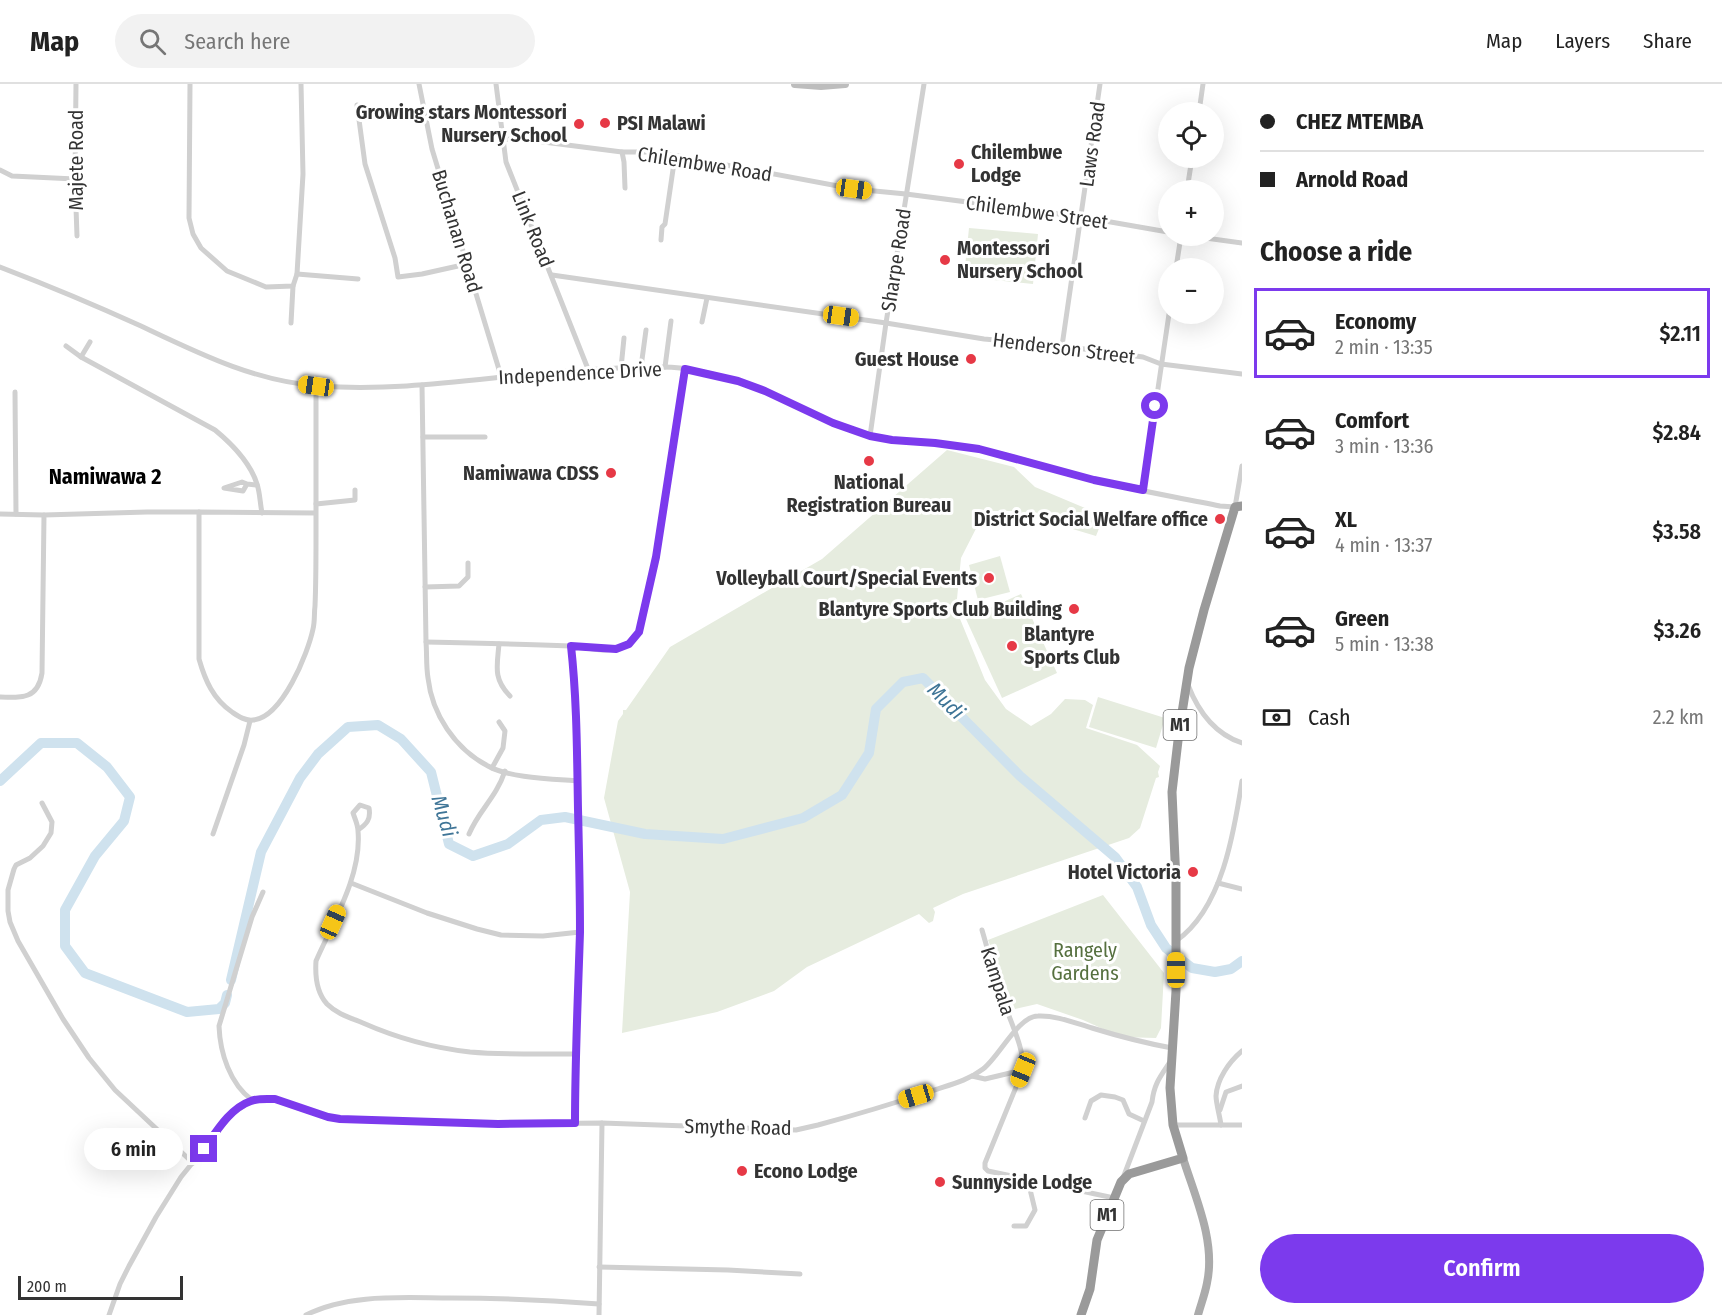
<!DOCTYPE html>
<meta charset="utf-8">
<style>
:root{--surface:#fff;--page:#f2f2f2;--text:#222;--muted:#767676;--line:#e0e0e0;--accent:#7c3aed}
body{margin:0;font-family:"Fira Sans Condensed",sans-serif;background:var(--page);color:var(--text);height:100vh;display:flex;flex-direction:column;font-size:22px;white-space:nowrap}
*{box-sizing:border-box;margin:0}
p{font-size:20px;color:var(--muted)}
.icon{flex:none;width:33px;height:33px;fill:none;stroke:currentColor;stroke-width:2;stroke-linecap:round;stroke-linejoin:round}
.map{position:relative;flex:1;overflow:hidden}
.details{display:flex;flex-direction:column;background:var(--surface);width:480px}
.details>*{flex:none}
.top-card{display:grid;align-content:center;height:132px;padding:0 18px;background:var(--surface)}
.tools{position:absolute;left:1158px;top:18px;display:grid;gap:12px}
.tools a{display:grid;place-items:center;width:66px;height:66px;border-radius:50%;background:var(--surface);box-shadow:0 6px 24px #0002;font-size:30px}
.scale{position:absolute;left:18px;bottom:15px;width:165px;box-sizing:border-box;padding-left:6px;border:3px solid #333;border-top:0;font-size:16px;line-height:21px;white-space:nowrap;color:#333;-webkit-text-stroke:4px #fff;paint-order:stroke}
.end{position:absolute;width:27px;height:27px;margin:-14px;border:8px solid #7c3aed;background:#fff;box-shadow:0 0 0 3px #fff}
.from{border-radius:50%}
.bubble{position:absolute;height:42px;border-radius:21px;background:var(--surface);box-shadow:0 6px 24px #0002;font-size:20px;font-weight:600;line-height:42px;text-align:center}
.car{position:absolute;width:18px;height:36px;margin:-18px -9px;border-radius:8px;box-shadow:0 0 4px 2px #0007;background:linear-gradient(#f5c518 24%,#345 0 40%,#f5c518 0 76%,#345 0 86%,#f5c518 0)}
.top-card b{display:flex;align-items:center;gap:21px;height:57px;font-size:22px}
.top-card b+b{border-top:2px solid var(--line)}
.top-card i{width:15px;height:15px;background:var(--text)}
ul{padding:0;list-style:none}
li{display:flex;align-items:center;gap:18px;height:90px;margin:0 12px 9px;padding:0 6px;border:3px solid transparent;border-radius:0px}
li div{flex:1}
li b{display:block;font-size:22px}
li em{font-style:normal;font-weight:600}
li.on{border-color:var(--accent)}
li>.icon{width:54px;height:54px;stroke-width:1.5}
h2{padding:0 18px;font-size:27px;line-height:72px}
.pay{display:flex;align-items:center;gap:15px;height:66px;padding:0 18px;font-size:22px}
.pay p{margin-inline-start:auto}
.button{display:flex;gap:12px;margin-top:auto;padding:12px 18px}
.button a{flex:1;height:69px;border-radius:36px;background:var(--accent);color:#fff;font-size:24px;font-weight:600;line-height:69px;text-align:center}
header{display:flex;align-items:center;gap:36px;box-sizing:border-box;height:84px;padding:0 30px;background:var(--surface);border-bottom:2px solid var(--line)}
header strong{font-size:28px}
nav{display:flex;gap:33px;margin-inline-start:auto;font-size:21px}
.search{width:420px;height:54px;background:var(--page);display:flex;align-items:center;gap:15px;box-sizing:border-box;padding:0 21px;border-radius:33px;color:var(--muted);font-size:22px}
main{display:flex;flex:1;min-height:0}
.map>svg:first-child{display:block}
</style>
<header>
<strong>Map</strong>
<div class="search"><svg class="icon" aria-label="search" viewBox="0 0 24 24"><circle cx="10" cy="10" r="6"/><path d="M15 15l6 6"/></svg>Search here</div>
<nav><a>Map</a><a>Layers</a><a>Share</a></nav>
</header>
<main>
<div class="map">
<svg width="1242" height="1231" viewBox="0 0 1242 1231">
<rect width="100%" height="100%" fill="#fff"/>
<g fill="#e6ecdf">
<polygon points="969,144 1038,150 1033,200 964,193"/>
<polygon points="947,366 1014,383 1035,403 1104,432 1096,452 1013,427 985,427 961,474 956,525 985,596 1006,625 1031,642 1051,630 1065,615 1085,616 1093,621 1086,644 1137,661 1160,682 1158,688 1159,693 1156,694 1140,744 1129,754 963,810 933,824 935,828 933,837 929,839 919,830 807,883 774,907 717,928 622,949 630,808 604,714 618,637 623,630 623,626 626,626 670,563 822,475"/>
<polygon points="1000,472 1010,508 978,516 969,481"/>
<polygon points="1021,510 1057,589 1002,614 966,535"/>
<polygon points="1098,613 1165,634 1156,664 1089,643"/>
<polygon points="1103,811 1164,889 1161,944 1156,954 1121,953 1083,936 1037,920 1015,925 988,856"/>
</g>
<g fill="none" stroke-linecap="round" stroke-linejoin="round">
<g stroke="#cfe2ee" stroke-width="10">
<polyline points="0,697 41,659 77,659 107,683 130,713 124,737 95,772 65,826 65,862 85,889 187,928 219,925 225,919 227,911"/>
<polyline points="231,896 261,768 300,694 318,670 348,643 378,641 401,655 431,688 449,760 473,772 508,760 541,736 565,733 645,750 723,755 803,734 842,711 869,669 876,625 903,598 923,594 1020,692 1115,773 1137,803 1151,841 1166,864 1192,884 1215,888 1231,885 1242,877"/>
</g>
<g stroke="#d0d0d0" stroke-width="5">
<polyline points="76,0 75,95 77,152"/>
<polyline points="190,0 189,134 193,150 201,164 227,187 266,203 293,202 297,190 303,90 301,0"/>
<polyline points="419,0 432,65 501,292"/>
<polyline points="496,0 506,78 588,285"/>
<polyline points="357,21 365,80 395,174 398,193 422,190 467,180"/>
<polyline points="1199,28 1203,0"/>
<polyline points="503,55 528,56 622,68 648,68 678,72 854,105 906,110 1082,133 1168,148"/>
<polyline points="622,68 624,78 625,104"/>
<polyline points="0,86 12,92 75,95"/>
<polyline points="1187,106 1192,74"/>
<polyline points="1191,152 1242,159"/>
<polyline points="661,156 662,143 665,140 675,72"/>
<path d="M0 183C47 201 95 221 141 242 198 269 256 298 320 302 415 309 510 288 605 285 632 283 661 281 688 285 715 290 742 297 767 308 800 322 831 341 866 350 903 360 942 358 979 365 1016 372 1053 385 1090 395 1133 406 1177 413 1220 422L1235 423 1242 382"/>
<polyline points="1176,184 1181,152"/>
<polyline points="297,190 358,195"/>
<polyline points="552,191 886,239 984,255 1062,262 1143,273 1161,280 1242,290"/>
<polyline points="702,238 707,214"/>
<polyline points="291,239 293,202"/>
<polyline points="66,262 81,273 90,258"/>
<polyline points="1062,262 1100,0"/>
<path d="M81 273 215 346C232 360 250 378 257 400 260 409 260 419 262 429"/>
<polyline points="641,283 646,246"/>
<polyline points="665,283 671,237"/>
<polyline points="621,284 624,254"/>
<path d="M422 301 426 558C427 570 426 582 428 594 432 630 455 665 488 682 509 694 553 695 578 697"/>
<path d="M316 302C316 352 316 403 316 453 316 476 316 499 315 522 314 529 315 537 313 545 308 569 282 634 253 636 245 637 238 632 232 628 213 615 205 596 199 575V428L316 429"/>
<polyline points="15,308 16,430"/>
<polyline points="870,352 886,239 924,0"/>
<polyline points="423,353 485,353"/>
<polyline points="247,400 243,407 224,404 242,398 247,400 257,401"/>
<polyline points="1143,406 1169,230"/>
<polyline points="316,420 355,416 355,406"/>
<polyline points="0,430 44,431"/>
<polyline points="425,503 459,502 468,493 468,479"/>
<path d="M426 558C474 559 522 560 570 562 585 563 605 569 620 564 631 561 638 551 641 541L656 473 685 285"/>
<path d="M499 560C497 582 493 595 510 612"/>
<path d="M571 562C577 615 577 668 578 721 578 763 580 806 580 848 578 912 575 975 575 1039"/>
<path d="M1188 601C1198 627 1215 650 1242 659"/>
<path d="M0 613C22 614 38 615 42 589L44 431 147 428H199"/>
<polyline points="492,684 503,664 505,647 499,638"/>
<polyline points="42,719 52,738 51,749 43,762 30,774 16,781 14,785 8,806 8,827 10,838 18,857 63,935 89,974 115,1006 193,1079"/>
<path d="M358 746C367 740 371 735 369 724L360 721 353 729C355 735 358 741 358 747 362 791 333 838 316 877 315 892 317 909 327 920 337 930 351 934 363 939 397 954 434 964 470 968 504 971 540 970 575 970"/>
<polyline points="213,750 244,661 250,637"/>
<path d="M469 750C479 726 496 714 505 687"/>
<polyline points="351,799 427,829 477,845 501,851 543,852 580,848"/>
<polyline points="1218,799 1242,805"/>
<path d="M982 846C989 870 995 894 1004 918 1011 940 1024 963 1023 986L985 1079V1084L988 1087 1114 1114"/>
<path d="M1176 857C1222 825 1234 749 1242 697"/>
<polyline points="972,992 985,995 1023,986"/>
<path d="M252 1016C230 1000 220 969 219 942L252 833 263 808"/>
<polyline points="1220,1026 1226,1008 1242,1002"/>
<polyline points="1085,1034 1091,1017 1101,1011 1115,1013 1123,1016 1129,1030 1144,1037"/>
<polyline points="1173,1041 1242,1041"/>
<path d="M1221 1041C1220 1033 1216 1019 1216 1012 1217 995 1229 978 1242 967"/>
<path d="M1123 1094 1152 1018C1154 1000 1160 993 1170 978"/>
<polyline points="1014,1142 1026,1142 1035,1126 1028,1097"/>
<polyline points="599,1183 728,1186 800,1190"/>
<path d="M109 1231 120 1200 129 1182 156 1133 181 1093 232 1030 252 1016 275 1015 328 1033 353 1036 498 1040 602 1039 796 1046 818 1041C855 1031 892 1020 928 1008 948 1001 966 998 983 985 999 973 1018 932 1038 932 1055 931 1075 939 1092 944 1118 952 1145 959 1172 964"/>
<path d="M306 1231C349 1209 405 1214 451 1214 501 1214 550 1216 599 1220"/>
<polyline points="599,1231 602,1039"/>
</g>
<polyline stroke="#bdbdbd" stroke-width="8" points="795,0 821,2 845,0"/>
<path stroke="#ababab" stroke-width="8" d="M1183 1074C1195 1113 1216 1157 1207 1199 1205 1210 1201 1220 1198 1231"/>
<polyline stroke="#9a9a9a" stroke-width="9" points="1081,1231 1090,1205 1097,1156 1121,1098 1129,1090 1183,1074 1173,1041 1170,1004 1176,907 1176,798 1172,708 1179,648 1189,584 1204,526 1235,423 1242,422"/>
</g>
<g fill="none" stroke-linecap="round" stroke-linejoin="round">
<path stroke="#7c3aed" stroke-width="8" d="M204 1065C216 1048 230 1024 251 1017 258 1014 268 1015 275 1015L328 1033 340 1035 498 1040 575 1039C575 975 578 912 580 848 580 807 579 766 578 725 577 671 577 616 571 562L616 565 629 560 639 548 656 473 685 285 738 297 765 307 833 339 870 352 892 356 935 359 979 365 1094 396 1143 406 1155 322"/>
</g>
<g fill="#e63946" stroke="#fff" stroke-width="2">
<circle cx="605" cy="39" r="6"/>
<circle cx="579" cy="40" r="6"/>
<circle cx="959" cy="80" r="6"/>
<circle cx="945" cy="176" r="6"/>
<circle cx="971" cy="275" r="6"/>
<circle cx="869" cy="377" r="6"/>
<circle cx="611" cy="389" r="6"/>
<circle cx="1220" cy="435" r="6"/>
<circle cx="989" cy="494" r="6"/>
<circle cx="1074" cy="525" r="6"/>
<circle cx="1012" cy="562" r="6"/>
<circle cx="1193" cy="788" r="6"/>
<circle cx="742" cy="1087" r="6"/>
<circle cx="940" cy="1098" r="6"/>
</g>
<g text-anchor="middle" stroke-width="6" stroke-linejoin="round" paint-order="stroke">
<g fill="#fff" stroke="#707070" stroke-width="1.5">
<rect x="1163.5" y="626" width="33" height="30" rx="4.5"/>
<rect x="1090.5" y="1116" width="33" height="30" rx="4.5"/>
</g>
<g font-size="18" font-weight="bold" fill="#333">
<text x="1180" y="647">M1</text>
<text x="1107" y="1137">M1</text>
</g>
<g font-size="20" font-weight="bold" fill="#333" stroke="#fff" text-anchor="end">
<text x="567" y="35">Growing stars Montessori<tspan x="567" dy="23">Nursery School</tspan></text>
<text x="617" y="46" text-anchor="start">PSI Malawi</text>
<text x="971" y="75" text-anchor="start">Chilembwe<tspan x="971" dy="23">Lodge</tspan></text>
<text x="957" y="171" text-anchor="start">Montessori<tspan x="957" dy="23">Nursery School</tspan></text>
<text x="959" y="282">Guest House</text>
<text x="599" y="396">Namiwawa CDSS</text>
<text x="869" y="405" text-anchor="middle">National<tspan x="869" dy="23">Registration Bureau</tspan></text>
<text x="1208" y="442">District Social Welfare office</text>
<text x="977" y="501">Volleyball Court/Special Events</text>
<text x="1062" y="532">Blantyre Sports Club Building</text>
<text x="1024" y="557" text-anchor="start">Blantyre<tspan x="1024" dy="23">Sports Club</tspan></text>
<text x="1181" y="795">Hotel Victoria</text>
<text x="754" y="1094" text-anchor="start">Econo Lodge</text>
<text x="952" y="1105" text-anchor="start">Sunnyside Lodge</text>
</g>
<g font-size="20" fill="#333" stroke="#fff">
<text transform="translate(1092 60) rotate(-82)" y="7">Laws Road</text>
<text transform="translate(76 76) rotate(-90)" y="7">Majete Road</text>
<text transform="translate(705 80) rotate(9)" y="7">Chilembwe Road</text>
<text transform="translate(1037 128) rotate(8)" y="7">Chilembwe Street</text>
<text transform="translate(533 145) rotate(68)" y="7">Link Road</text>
<text transform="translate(457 147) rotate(73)" y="7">Buchanan Road</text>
<text transform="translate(896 176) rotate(-81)" y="7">Sharpe Road</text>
<text transform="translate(1064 264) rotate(7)" y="7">Henderson Street</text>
<text transform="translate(580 289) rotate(-3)" y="7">Independence Drive</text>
<text transform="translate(998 897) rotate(72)" y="7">Kampala</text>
<text transform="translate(738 1043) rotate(1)" y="7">Smythe Road</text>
</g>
<g font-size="20" fill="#56703f" stroke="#fff">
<text x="1085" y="873">Rangely<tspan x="1085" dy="23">Gardens</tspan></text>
</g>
<g font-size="21" font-style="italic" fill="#3f7597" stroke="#fff">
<text transform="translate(946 617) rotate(45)" y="7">Mudi</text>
<text transform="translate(444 732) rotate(73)" y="7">Mudi</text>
</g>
<g font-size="22" font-weight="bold" fill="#000" stroke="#fff">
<text x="105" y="400">Namiwawa 2</text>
</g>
</g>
</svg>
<div class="tools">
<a><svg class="icon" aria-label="locate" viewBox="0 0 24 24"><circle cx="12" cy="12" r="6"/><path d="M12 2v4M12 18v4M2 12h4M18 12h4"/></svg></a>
<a>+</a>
<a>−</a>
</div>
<div class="scale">200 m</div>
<i class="end from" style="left:1155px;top:322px"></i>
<i class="end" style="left:204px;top:1065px"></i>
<div class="bubble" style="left:84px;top:1044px;width:99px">6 min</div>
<i class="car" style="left:854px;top:105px;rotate:98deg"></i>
<i class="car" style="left:841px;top:232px;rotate:98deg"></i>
<i class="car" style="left:316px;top:302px;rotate:278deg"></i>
<i class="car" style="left:333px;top:838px;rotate:24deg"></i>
<i class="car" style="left:1176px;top:886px;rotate:0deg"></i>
<i class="car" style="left:1023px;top:986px;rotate:202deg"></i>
<i class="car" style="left:916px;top:1012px;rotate:253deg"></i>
</div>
<section class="details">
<div class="top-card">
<b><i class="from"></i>CHEZ MTEMBA</b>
<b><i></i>Arnold Road</b>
</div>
<h2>Choose a ride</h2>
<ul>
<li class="on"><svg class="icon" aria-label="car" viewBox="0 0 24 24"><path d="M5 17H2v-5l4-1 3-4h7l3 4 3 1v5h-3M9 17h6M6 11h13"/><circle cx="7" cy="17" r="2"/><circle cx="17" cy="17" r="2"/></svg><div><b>Economy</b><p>2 min · 13:35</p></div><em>$2.11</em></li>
<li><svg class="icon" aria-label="car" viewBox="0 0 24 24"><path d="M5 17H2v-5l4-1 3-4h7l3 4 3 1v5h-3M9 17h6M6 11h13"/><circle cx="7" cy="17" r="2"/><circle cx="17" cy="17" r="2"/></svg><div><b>Comfort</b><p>3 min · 13:36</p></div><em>$2.84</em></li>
<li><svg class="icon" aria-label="car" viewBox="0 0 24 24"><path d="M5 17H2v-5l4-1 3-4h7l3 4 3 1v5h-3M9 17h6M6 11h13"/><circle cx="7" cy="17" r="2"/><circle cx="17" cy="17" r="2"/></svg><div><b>XL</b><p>4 min · 13:37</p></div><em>$3.58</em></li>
<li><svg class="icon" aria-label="car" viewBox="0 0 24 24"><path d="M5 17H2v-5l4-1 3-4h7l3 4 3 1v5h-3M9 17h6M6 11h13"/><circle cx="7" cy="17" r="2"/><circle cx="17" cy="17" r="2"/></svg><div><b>Green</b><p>5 min · 13:38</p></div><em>$3.26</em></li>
</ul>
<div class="pay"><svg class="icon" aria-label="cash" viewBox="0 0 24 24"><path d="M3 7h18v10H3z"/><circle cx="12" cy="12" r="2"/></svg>Cash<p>2.2 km</p></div>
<div class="button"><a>Confirm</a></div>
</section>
</main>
